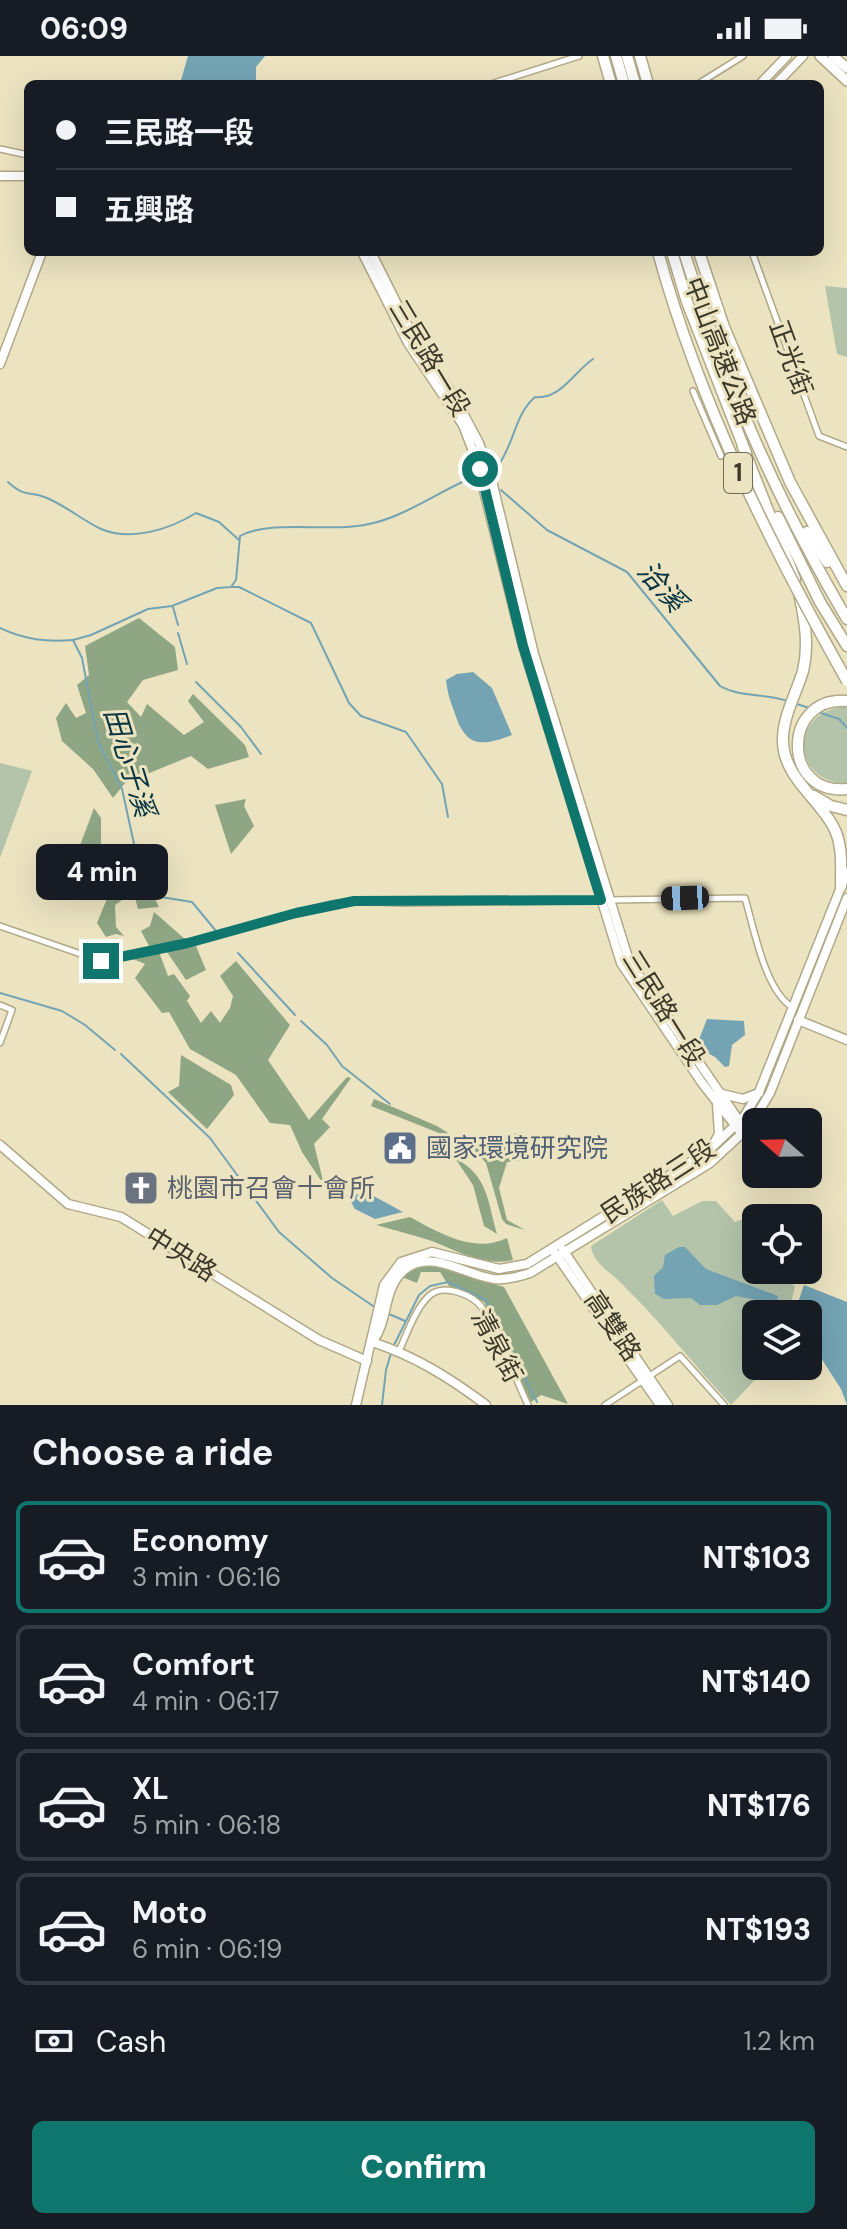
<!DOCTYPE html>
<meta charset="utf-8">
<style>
:root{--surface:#171b24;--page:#242831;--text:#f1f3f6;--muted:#9ea1a6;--line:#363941;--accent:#0f766e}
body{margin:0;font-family:"DM Sans","Noto Sans TC",sans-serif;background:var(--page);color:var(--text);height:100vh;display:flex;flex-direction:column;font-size:30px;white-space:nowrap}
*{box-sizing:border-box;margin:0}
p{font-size:26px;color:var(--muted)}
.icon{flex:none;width:44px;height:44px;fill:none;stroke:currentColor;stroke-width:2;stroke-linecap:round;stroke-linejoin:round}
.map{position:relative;height:1349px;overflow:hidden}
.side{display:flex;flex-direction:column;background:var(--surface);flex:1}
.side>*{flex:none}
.hud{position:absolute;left:24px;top:24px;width:800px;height:176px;border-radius:12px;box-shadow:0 8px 32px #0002;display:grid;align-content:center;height:176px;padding:0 32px;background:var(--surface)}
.needle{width:52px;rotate:290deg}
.tools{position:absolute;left:742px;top:1052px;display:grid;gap:16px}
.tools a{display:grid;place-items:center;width:80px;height:80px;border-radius:12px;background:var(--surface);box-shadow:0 8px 32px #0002;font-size:40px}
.end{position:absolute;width:36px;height:36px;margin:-18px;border:10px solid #0f766e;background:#fff;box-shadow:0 0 0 4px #fff}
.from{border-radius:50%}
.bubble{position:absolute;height:56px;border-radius:12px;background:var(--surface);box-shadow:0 8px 32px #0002;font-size:26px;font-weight:800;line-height:56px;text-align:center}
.car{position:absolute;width:24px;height:48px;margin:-24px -12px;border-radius:10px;box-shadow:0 0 6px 2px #0007;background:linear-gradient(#222 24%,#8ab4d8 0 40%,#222 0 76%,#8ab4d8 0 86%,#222 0)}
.hud b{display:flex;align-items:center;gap:28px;height:76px;font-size:30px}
.hud b+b{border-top:2px solid var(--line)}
.hud i{width:20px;height:20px;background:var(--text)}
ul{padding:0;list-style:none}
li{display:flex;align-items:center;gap:24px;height:112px;margin:0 16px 12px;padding:0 16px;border:4px solid var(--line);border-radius:12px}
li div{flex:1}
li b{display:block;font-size:30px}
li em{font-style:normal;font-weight:800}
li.selected{border-color:var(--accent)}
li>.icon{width:72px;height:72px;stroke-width:1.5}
h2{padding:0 32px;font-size:36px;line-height:96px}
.pay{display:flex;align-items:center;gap:20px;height:88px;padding:0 32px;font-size:30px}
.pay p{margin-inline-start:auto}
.action{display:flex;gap:16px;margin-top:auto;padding:16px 32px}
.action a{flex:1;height:92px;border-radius:12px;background:var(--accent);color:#fff;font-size:32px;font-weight:800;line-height:92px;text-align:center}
.status{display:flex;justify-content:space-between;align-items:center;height:56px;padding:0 40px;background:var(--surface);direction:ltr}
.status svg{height:22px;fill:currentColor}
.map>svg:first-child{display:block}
</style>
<div class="status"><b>06:09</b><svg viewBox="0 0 49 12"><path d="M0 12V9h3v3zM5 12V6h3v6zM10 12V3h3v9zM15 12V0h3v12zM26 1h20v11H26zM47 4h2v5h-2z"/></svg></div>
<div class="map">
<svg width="847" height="1349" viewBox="0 0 847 1349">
<rect width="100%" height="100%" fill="#ece4c1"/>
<g fill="#b3c4ab">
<polygon points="825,230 847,232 847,301 837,298"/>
<path d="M847 650V727C794 729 785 656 847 650Z"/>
<polygon points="0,707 32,715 0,802"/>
<path d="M662 1144 673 1160 702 1145H716L735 1166 760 1157 762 1162H756V1214H781L795 1231 788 1258H756V1310H768L731 1349C694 1309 660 1265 621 1227 610 1216 592 1206 591 1190Z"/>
</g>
<g fill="#8ea683">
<polygon points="139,562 175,591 178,614 143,624 127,646 141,661 147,648 184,679 204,666 188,645 193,638 245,689 249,701 208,713 191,700 125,727 113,742 93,713 62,685 56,662 66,647 76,662 86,657 77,629 89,619 85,590"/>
<polygon points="246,743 244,750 254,770 231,798 215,749"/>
<polygon points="94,752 101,762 101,805 82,810 75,803"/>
<polygon points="124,800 133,800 159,851 138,853"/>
<polygon points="123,832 125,842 115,849 116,871 124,880 116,878 106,881 97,867 109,838"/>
<polygon points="154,856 186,884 149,890 141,875 150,870"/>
<polygon points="196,890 206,914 186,924 167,896"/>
<polygon points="159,896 168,920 174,918 190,940 187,945 201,967 211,955 220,967 230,952 233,940 220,920 236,905 290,969 268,1004 309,1064 347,1021 351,1022 322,1063 330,1071 314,1088 324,1129 302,1096 290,1069 270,1067 236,1019 190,993 169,956 162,957 135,922 145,908 133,903"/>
<polygon points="181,999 231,1029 234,1039 207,1073 168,1036 179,1030"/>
<polygon points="374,1043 437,1070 464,1087 371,1050"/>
<polygon points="523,1076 519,1105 507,1106 499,1132 507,1164 525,1174 506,1168 502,1163 486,1107 475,1095 477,1086 491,1085 492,1088 499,1088 503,1080"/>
<path d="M455 1102C488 1120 487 1143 497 1178L484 1170 473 1129Z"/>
<path d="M410 1161C439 1177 475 1198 507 1182L513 1204C485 1211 457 1195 432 1185 414 1179 394 1174 376 1169Z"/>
<polygon points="429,1209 504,1231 568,1348 541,1339 531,1346 484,1246 449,1230 440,1216 421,1216 417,1227 402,1221 413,1212"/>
</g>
<g fill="#74a4b4">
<polygon points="188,0 265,0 256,11 256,28 187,28 181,24"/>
<path d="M473 616 492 632 512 679C479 692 465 690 454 655 450 645 447 635 446 624L457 618Z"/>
<polygon points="707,963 744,965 745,979 732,989 729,1010 725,1011 715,1001 696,991"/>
<polygon points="370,1138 403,1156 375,1163 355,1153 347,1139"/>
<polygon points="679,1191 685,1191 706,1213 778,1240 777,1248 736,1240 717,1249 700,1249 691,1242 664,1243 655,1238 654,1220 663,1211 665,1199"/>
<polygon points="804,1229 847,1246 847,1349 841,1333 814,1291 808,1288 808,1258 794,1258"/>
</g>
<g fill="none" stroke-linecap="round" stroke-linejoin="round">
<g stroke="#74a4b4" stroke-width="2">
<path d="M497 411C514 390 514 359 535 341 560 344 574 316 593 303"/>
<path d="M8 426C28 444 28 433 47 442 66 450 82 464 101 473 131 486 170 473 196 457L219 466 239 484"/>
<path d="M501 434 547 474 627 516 720 630C741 642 765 637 788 645"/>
<polyline points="231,531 239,531 311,567 349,647 361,660 406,676 442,728 448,761"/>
<polyline points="173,551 178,569"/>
<path d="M0 572C25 584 46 586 73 584L82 602 98 686 122 733 136 797 161 841 192 846 216 875"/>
<polyline points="178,577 187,608"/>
<path d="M73 584 91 579 148 553 172 550 217 532 231 531 236 524 240 480C270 463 331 477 369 468 404 461 438 436 471 422L478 425"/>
<polyline points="196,626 241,671 261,698"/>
<polyline points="797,648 809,652"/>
<polyline points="821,657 839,663 847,672"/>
<polyline points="238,897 295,959"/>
<polyline points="0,937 62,955 85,969 115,994"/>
<polyline points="301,965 327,989 342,1010 390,1048"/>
<polyline points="121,998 210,1082 279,1176 332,1222 376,1252"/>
<polyline points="389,1258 405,1265"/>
<polyline points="393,1291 419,1239 430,1230 448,1226 486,1244 537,1346"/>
<polyline points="382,1349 386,1314 391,1297"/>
</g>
<defs>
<g id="street">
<polyline points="491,28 579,0"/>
<polyline points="698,28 743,0"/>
<polyline points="0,93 28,99"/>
<polyline points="752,196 819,380 847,391"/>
<polyline points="693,335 721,400"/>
<path d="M0 870 101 905 188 887 331 848 354 845 401 847 745 842C754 873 765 934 792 951"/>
<polyline points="0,949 12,954 0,987"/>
<path d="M399 1295C407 1278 415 1253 429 1240 443 1227 473 1238 483 1253 502 1281 513 1318 528 1349"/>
<polyline points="605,1349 680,1300 724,1349"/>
</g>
<g id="secondary">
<polyline points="760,28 787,0"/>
<polyline points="776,28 803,0"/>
<polyline points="0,120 28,120"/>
<polyline points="362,196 408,287 463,369 476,403 523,590 621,907 702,1027 742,1078"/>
<polyline points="371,196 415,284 455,342 479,387 492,425 534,598 629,905 740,1066 742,1078"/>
<polyline points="0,308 42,196"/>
<polyline points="798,964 847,984"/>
<polyline points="718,1037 743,1043 759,1037"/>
<polyline points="0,1089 68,1148 121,1161 319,1284 367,1305"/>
<polyline points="713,1089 719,1078 717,1048"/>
<polyline points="563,1194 668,1349"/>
<polyline points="555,1197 660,1349"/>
<path d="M372 1286C388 1267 383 1237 400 1218 427 1189 463 1219 494 1223 507 1224 518 1221 530 1217L710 1107 750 1070 770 1037 847 842"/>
<path d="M372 1286C415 1300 450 1322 486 1349"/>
<polyline points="356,1349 384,1229 401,1206 432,1196 499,1213 527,1208 707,1096 743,1062 759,1036 847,816"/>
</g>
<g id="primary">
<polyline points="820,0 847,25"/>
<polyline points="833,0 847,12"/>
</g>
<g id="highway">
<polyline points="603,0 611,28"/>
<polyline points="616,0 624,28"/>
<polyline points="627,0 635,28"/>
<polyline points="640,0 648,28"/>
<polyline points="672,196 687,246 746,397"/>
<path d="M684 196C724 324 779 448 847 563"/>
<polyline points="699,196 724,271 790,426 847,530"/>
<polyline points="743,391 795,523"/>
<polyline points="778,461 820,546 847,590"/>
<polyline points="807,476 827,506"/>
<path d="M800 542C805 566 809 590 803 615 796 638 782 662 783 686 784 721 818 742 833 770 843 788 841 810 841 830"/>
<path d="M847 645C781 640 782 740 847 733"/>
<polyline points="814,740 831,750 847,754"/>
</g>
</defs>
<use href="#street" stroke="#b0a887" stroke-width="8"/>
<use href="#secondary" stroke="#b0a887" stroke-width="11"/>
<use href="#primary" stroke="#b0a887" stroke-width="12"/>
<use href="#highway" stroke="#b0a887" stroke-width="13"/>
<use href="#street" stroke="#fff" stroke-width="5"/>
<use href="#secondary" stroke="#fff" stroke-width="8"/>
<use href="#primary" stroke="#fff" stroke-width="9"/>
<use href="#highway" stroke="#fff" stroke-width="10"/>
<defs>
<path id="highway-bridge" d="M658 196C700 349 770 488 847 625"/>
</defs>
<use href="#highway-bridge" stroke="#b0a887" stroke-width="13" stroke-linecap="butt"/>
<use href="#highway-bridge" stroke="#fff" stroke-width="10"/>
</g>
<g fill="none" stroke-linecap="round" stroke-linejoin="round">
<polyline stroke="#0f766e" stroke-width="10" points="101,905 188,887 296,857 354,845 601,844 523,590 480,413"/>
</g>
<defs>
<symbol id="civic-square" viewBox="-11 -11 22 22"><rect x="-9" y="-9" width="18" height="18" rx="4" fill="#5c6f8a" stroke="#ece4c1"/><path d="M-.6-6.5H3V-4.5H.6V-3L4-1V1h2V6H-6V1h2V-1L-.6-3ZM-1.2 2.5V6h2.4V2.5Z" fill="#fff"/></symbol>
<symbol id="church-square" viewBox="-11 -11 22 22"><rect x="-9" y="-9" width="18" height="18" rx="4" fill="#6b7280" stroke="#ece4c1"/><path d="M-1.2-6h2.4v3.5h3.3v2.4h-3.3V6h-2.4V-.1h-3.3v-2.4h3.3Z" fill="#fff"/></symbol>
</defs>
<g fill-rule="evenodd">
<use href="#civic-square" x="380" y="1072" width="40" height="40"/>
<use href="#church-square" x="121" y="1112" width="40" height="40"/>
</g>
<g text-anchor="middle" stroke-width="6" stroke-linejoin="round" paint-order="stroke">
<rect fill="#ece4c1" stroke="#716c58" stroke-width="2" x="724" y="397" width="28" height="40" rx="6"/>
<g font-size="24" font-weight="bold" fill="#3c392b">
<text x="738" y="425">1</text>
</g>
<g font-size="26" fill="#3c392b" stroke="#ece4c1">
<text transform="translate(720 295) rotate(69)" y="9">中山高速公路</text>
<text transform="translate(430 302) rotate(59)" y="9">三民路一段</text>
<text transform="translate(791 302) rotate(70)" y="9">正光街</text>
<text transform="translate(664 952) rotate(58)" y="9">三民路一段</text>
<text transform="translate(658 1125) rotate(-33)" y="9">民族路三段</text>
<text transform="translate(181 1198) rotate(32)" y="9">中央路</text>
<text transform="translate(613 1270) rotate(56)" y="9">高雙路</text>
<text transform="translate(497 1290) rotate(62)" y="9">清泉街</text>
</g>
<g font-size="26" fill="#4e5e75" stroke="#ece4c1" text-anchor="start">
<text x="426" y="1101">國家環境研究院</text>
</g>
<g font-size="26" fill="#5b616d" stroke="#ece4c1" text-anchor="start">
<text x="167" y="1141">桃園市召會十會所</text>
</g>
<g font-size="28" font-style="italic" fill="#073542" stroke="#ece4c1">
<text transform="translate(662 530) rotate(49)" y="10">洽溪</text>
<text transform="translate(130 706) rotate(73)" y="10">田心子溪</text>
</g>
</g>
</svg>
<div class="tools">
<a><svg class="needle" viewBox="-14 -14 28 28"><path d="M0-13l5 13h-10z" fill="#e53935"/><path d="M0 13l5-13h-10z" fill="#9ea1a6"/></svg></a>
<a><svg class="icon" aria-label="locate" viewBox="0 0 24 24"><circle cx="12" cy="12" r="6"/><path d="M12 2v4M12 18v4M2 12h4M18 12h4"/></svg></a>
<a><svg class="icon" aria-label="layers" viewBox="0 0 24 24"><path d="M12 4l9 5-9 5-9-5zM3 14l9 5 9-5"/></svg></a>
</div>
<i class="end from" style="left:480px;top:413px"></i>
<i class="end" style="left:101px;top:905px"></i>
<div class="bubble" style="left:36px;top:788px;width:132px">4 min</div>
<i class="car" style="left:685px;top:842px;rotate:268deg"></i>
<div class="hud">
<b><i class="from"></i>三民路一段</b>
<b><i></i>五興路</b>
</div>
</div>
<section class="side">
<h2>Choose a ride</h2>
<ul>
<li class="selected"><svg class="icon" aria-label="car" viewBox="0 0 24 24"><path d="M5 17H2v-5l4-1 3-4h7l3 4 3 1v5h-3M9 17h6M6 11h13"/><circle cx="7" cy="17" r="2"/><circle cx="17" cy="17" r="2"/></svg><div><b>Economy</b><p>3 min · 06:16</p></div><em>NT$103</em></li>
<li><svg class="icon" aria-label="car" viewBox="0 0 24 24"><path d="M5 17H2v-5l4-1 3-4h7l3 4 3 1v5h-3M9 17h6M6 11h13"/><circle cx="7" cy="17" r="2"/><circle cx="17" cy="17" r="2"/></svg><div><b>Comfort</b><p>4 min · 06:17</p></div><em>NT$140</em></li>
<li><svg class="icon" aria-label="car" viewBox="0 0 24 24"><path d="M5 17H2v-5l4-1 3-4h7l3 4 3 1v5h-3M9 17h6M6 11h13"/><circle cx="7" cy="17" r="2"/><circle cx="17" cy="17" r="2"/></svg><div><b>XL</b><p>5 min · 06:18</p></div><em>NT$176</em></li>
<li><svg class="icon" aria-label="car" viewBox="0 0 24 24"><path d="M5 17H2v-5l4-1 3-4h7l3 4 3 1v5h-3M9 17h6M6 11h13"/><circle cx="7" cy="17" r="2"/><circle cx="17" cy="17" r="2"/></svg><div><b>Moto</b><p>6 min · 06:19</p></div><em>NT$193</em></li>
</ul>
<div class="pay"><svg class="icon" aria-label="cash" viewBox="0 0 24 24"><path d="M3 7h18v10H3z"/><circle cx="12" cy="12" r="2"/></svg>Cash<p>1.2 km</p></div>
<div class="action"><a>Confirm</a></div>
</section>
